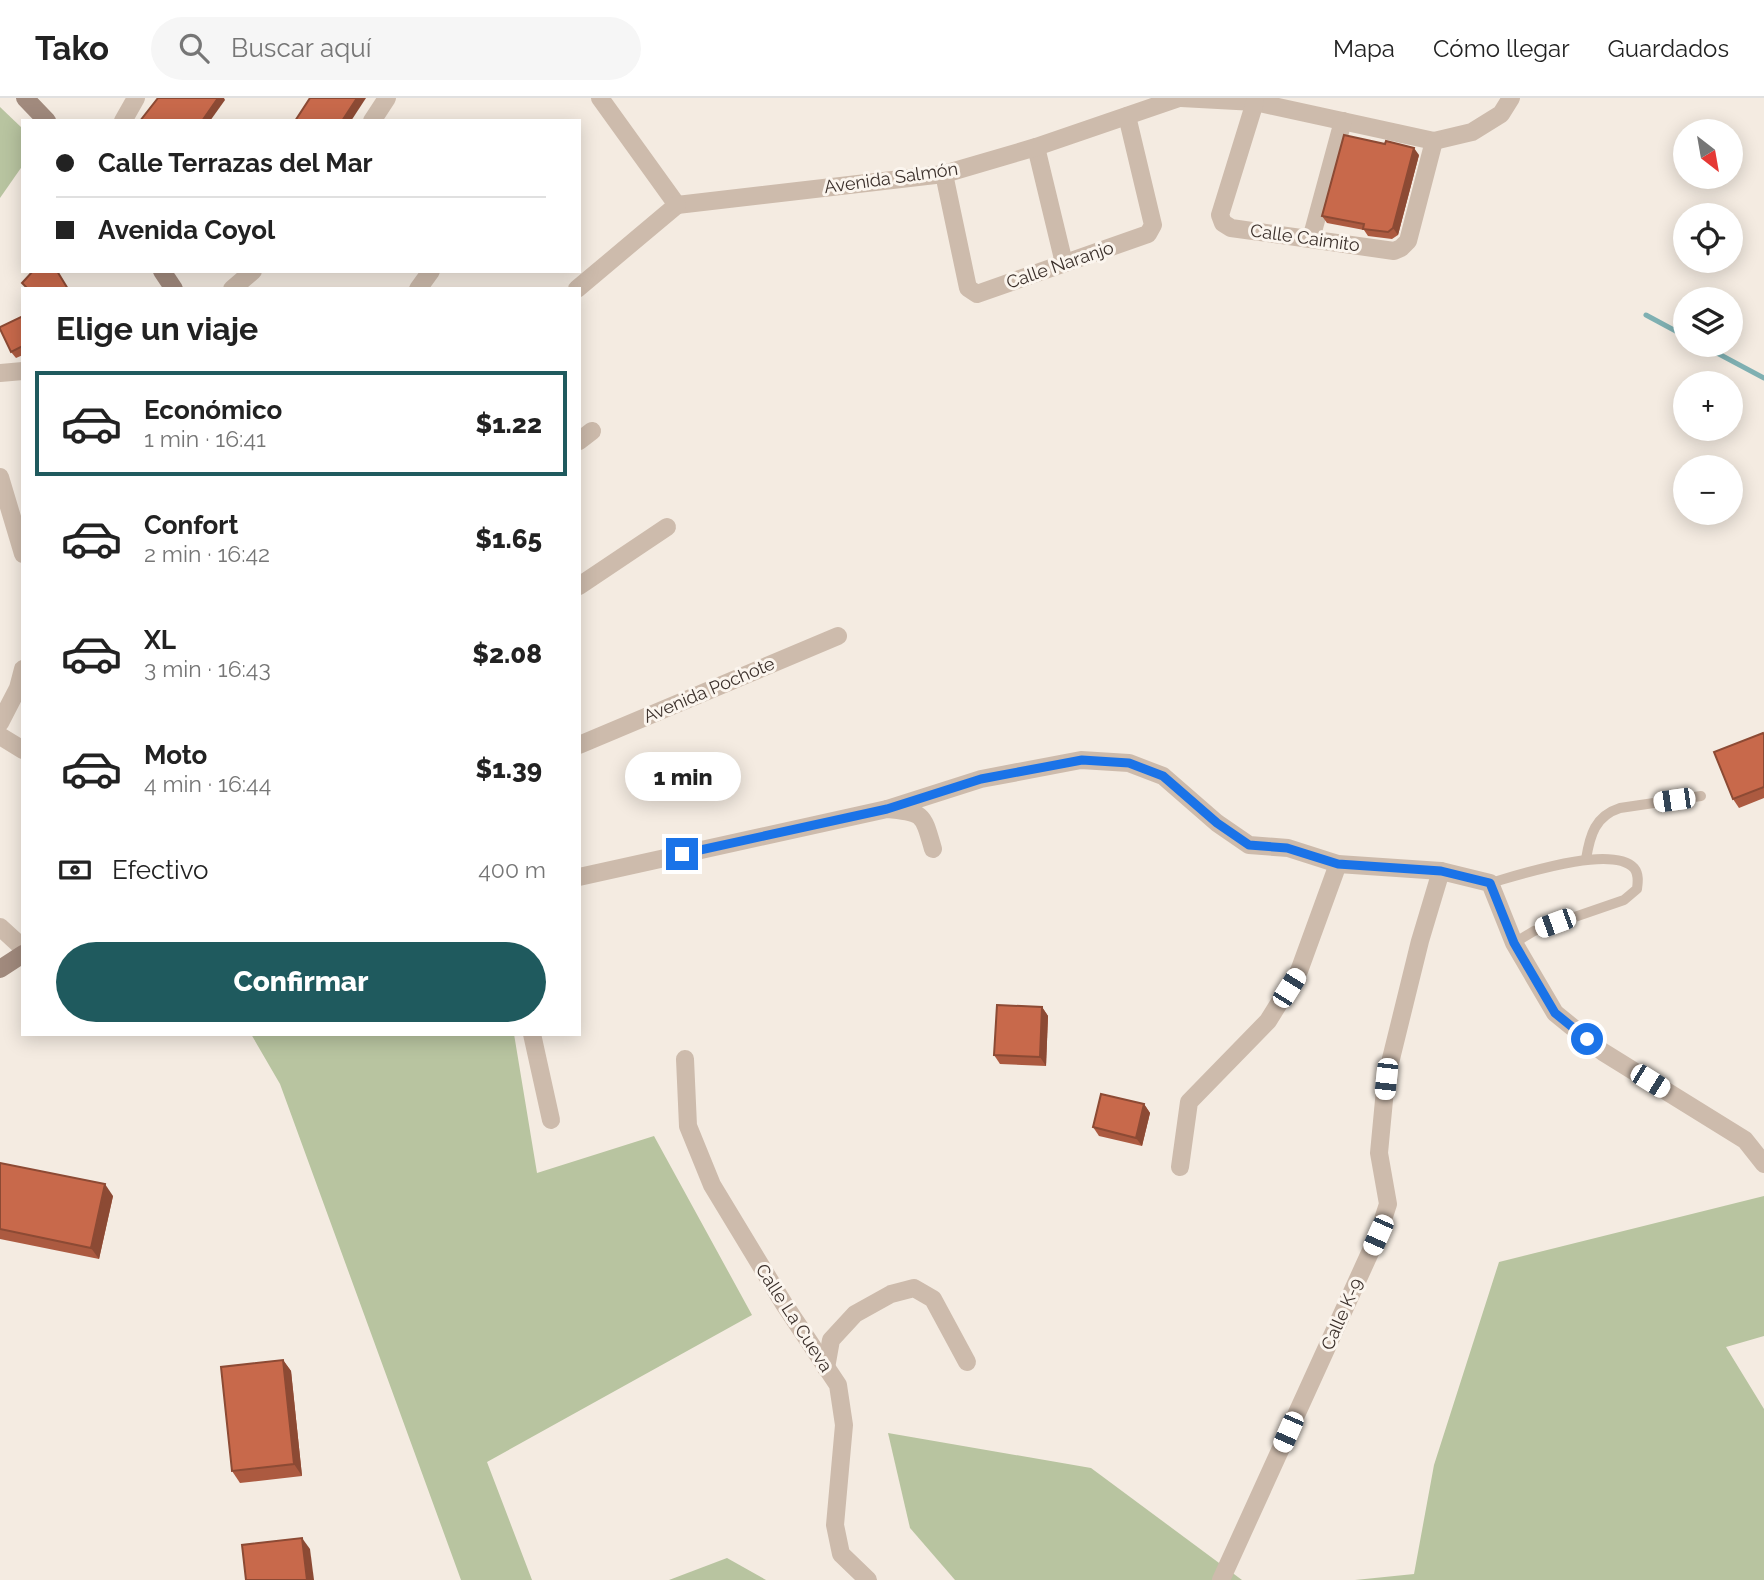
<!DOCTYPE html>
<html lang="es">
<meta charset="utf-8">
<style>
:root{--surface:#fff;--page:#f6f6f6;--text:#222;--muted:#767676;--line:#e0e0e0;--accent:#1f5a5e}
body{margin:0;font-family:Raleway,sans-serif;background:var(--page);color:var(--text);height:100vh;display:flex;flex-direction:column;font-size:26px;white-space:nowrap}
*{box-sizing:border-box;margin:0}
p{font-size:23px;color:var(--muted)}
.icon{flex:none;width:38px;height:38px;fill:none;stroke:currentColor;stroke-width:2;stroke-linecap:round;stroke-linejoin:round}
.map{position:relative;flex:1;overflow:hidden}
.sheet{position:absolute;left:21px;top:189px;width:560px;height:749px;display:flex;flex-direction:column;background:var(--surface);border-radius:0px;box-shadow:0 4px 18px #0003}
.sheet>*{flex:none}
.top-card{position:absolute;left:21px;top:21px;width:560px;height:154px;border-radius:0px;box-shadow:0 4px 18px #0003;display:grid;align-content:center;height:154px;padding:0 35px;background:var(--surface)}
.needle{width:46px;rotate:149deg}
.fabs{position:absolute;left:1673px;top:21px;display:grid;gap:14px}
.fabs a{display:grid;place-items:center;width:70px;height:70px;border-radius:50%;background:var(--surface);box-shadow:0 4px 18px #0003;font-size:35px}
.end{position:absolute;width:32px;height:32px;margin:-16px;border:9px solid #1a73e8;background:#fff;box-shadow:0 0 0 4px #fff}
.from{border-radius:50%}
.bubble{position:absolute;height:49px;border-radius:24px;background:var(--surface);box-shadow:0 4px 18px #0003;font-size:23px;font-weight:800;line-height:49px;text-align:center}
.car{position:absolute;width:21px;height:42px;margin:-21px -10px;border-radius:9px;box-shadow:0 0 5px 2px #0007;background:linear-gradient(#fff 24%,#345 0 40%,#fff 0 76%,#345 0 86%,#fff 0)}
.top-card b{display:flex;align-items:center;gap:24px;height:66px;font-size:26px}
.top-card b+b{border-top:2px solid var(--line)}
.top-card i{width:18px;height:18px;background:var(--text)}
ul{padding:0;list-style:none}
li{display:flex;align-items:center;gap:21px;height:105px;margin:0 14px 10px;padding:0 21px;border:4px solid transparent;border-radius:0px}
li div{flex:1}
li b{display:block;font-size:26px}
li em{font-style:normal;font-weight:800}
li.active{border-color:var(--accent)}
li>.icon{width:63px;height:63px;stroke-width:1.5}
h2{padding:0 35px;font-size:32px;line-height:84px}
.pay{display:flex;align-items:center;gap:18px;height:77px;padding:0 35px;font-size:26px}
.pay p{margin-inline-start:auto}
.button{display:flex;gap:14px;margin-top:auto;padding:14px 35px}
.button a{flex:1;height:80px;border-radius:42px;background:var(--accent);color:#fff;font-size:28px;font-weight:800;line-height:80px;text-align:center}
header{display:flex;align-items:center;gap:42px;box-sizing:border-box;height:98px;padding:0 35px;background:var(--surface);border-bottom:2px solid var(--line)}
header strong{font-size:33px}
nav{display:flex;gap:38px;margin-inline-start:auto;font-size:24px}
.search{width:490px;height:63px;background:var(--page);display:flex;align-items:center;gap:18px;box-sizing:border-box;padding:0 24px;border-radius:38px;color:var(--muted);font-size:26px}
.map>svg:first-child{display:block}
</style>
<header>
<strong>Tako</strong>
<div class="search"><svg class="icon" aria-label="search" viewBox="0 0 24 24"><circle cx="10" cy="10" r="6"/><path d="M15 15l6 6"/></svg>Buscar aquí</div>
<nav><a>Mapa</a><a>Cómo llegar</a><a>Guardados</a></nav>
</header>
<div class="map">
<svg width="1764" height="1482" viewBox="0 0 1764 1482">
<rect width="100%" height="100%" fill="#f4ebe1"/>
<g fill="#b8c4a0">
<polygon points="0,9 23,31 23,67 0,100"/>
<polygon points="251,936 514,936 537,1075 654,1038 752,1217 487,1364 532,1482 461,1482 280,986"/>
<polygon points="1764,1098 1764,1238 1726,1249 1764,1311 1764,1482 1355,1482 1414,1476 1434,1367 1499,1164"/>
<polygon points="888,1335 1091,1370 1242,1482 955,1482 910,1430"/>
<polygon points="727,1460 766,1482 669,1482"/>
</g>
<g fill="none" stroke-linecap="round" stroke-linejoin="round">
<g stroke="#7fb0b2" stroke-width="5">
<polyline points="1646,217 1685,238"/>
<polyline points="1702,247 1764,280"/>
</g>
<g stroke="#cdbbac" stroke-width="10">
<path d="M1586 761C1590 737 1595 718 1620 710L1701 698"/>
<path d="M1490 785C1519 777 1611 746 1634 770 1639 776 1638 784 1637 791L1624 802 1534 833 1514 845"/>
</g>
<g stroke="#cdbbac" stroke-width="18">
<polyline points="600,0 677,107"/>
<polyline points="1181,0 1255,4 1434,43 1472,34 1501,16 1511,0"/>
<polyline points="1255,4 1220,117 1223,125 1231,130 1394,153 1401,150 1408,143 1434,43"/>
<polyline points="123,23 136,0"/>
<polyline points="372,23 387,0"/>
<polyline points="1036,49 1064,165"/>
<polyline points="944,76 968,190 977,196 1148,136 1153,127 1127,18"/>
<polyline points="677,107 944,76 1036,49 1179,0"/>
<polyline points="1311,141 1343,23"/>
<polyline points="232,191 253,173"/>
<polyline points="418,191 431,173"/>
<polyline points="577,191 677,107"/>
<polyline points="0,275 23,273"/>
<polyline points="579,343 592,333"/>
<polyline points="0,379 23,456"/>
<polyline points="579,488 667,429"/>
<polyline points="0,625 18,590 23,571"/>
<polyline points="0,638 23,652"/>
<polyline points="579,647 838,538"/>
<polyline points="887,711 981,681 1081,662 1129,665 1163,678 1217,725 1249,747 1288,750 1338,766 1441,773 1490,785 1514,845 1555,915 1603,954 1745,1042 1764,1066"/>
<path d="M579 779 887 711C924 714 923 716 933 751"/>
<polyline points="0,829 23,850"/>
<polyline points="532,936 551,1022"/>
<polyline points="685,961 688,1028 712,1087 784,1206 838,1287 844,1327 835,1427 841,1456 868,1482"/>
<polyline points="1180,1069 1189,1004 1268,923 1299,873 1338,766"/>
<polyline points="826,1270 831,1242 855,1216 891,1196 914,1190 933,1201 967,1264"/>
<polyline points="1221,1482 1378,1137 1388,1106 1379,1055 1386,981 1420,843 1441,773"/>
</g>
<g stroke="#a18a7d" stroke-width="18">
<polyline points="25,0 47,23"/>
<polyline points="162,173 174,191"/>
<polyline points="0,871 23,856"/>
</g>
</g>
<g fill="#ac5a40">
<polygon points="1419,57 1398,137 1392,141 1368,138 1364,132 1327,125 1322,118"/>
<polygon points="23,218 23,257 16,260 11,254"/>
<polygon points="1764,636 1764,700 1739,710 1733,701"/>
<polygon points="1042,909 1048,918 1046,968 1000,966 994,957"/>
<polygon points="1144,1006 1150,1015 1142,1048 1099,1038 1093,1029"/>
<polygon points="0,1065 113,1098 99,1161 0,1141"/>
<polygon points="283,1262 291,1273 302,1378 240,1385 232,1373"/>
</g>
<g fill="#8c4a34">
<polygon points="218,0 224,0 225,2 210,23 202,23"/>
<polygon points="357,0 366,0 351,23 342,23"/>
<polygon points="1414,50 1419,57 1398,137 1393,130"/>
<polygon points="1042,909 1048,918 1046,968 1040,959"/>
<polygon points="1144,1006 1150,1015 1142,1048 1136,1040"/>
<polygon points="105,1086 113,1098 99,1161 91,1150"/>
<polygon points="283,1262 291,1273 302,1378 294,1366"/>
<polygon points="302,1440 310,1451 314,1482 307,1482"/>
</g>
<g fill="#c8694b" stroke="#8c4a34" stroke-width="2">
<polygon points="158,0 218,0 202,23 140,23"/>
<polygon points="310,0 357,0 342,23 295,23"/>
<polygon points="1344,37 1385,46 1386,43 1414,50 1393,130 1388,134 1363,131 1364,126 1322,118"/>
<polygon points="33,173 57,173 68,191 28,191 22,185"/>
<polygon points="23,218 23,248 11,254 0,231 0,229"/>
<polygon points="1763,635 1764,637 1764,689 1733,701 1714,654"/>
<polygon points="997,907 1042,909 1040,959 994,957"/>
<polygon points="1101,996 1144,1006 1136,1040 1093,1029"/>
<polygon points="0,1065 105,1086 91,1150 0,1131"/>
<polygon points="283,1262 294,1366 232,1373 221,1269"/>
<polygon points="302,1440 307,1482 246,1482 242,1447"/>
</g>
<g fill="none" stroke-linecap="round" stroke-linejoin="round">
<polyline stroke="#1a73e8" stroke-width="9" points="682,756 887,711 981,681 1082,662 1129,665 1163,678 1217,725 1249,747 1287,750 1338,766 1441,773 1490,785 1514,845 1555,915 1587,941"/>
</g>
<g text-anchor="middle" stroke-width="6" stroke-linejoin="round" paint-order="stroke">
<g font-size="18" fill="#3b302b" stroke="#fbf5ee">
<text transform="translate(891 80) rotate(-8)" y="6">Avenida Salmón</text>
<text transform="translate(1305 140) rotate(8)" y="6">Calle Caimito</text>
<text transform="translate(1060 167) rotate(-19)" y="6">Calle Naranjo</text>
<text transform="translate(709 592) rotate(-23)" y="6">Avenida Pochote</text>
<text transform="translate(1342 1216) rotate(-66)" y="6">Calle K-9</text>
<text transform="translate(794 1220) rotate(57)" y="6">Calle La Cueva</text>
</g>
</g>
</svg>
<div class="fabs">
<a><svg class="needle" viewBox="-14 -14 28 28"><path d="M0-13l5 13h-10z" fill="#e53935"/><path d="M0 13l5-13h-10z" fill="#767676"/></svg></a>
<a><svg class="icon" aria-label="locate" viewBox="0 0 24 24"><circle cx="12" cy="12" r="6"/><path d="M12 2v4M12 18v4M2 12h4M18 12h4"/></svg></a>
<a><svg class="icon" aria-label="layers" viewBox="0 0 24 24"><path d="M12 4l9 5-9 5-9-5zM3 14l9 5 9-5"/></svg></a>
<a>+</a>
<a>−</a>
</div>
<i class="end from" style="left:1587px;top:941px"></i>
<i class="end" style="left:682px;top:756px"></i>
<div class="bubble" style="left:625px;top:654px;width:116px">1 min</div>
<i class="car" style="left:1674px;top:702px;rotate:262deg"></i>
<i class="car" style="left:1555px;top:825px;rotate:250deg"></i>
<i class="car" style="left:1289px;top:890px;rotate:32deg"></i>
<i class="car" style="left:1386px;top:981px;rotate:186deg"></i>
<i class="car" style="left:1650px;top:983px;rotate:122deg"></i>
<i class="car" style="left:1378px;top:1137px;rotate:204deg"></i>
<i class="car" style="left:1288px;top:1334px;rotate:204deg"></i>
<div class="top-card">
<b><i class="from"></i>Calle Terrazas del Mar</b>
<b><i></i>Avenida Coyol</b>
</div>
<section class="sheet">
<h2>Elige un viaje</h2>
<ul>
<li class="active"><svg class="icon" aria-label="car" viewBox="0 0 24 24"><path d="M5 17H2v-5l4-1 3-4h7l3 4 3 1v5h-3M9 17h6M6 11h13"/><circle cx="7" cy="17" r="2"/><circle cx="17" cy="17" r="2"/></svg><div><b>Económico</b><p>1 min · 16:41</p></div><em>$1.22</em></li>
<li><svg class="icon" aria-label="car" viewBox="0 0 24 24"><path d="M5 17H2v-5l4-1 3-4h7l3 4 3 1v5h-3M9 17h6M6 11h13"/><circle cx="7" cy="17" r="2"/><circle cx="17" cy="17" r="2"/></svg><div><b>Confort</b><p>2 min · 16:42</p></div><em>$1.65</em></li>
<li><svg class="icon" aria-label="car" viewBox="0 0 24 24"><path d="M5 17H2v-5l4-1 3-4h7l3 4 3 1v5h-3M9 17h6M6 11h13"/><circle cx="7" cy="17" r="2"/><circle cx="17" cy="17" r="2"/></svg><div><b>XL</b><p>3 min · 16:43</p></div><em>$2.08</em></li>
<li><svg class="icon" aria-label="car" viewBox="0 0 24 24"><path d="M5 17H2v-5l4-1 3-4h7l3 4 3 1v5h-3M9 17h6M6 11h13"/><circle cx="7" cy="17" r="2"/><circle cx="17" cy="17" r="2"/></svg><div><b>Moto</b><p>4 min · 16:44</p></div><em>$1.39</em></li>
</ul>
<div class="pay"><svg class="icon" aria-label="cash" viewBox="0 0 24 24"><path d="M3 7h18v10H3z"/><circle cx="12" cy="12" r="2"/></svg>Efectivo<p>400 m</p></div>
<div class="button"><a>Confirmar</a></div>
</section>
</div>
